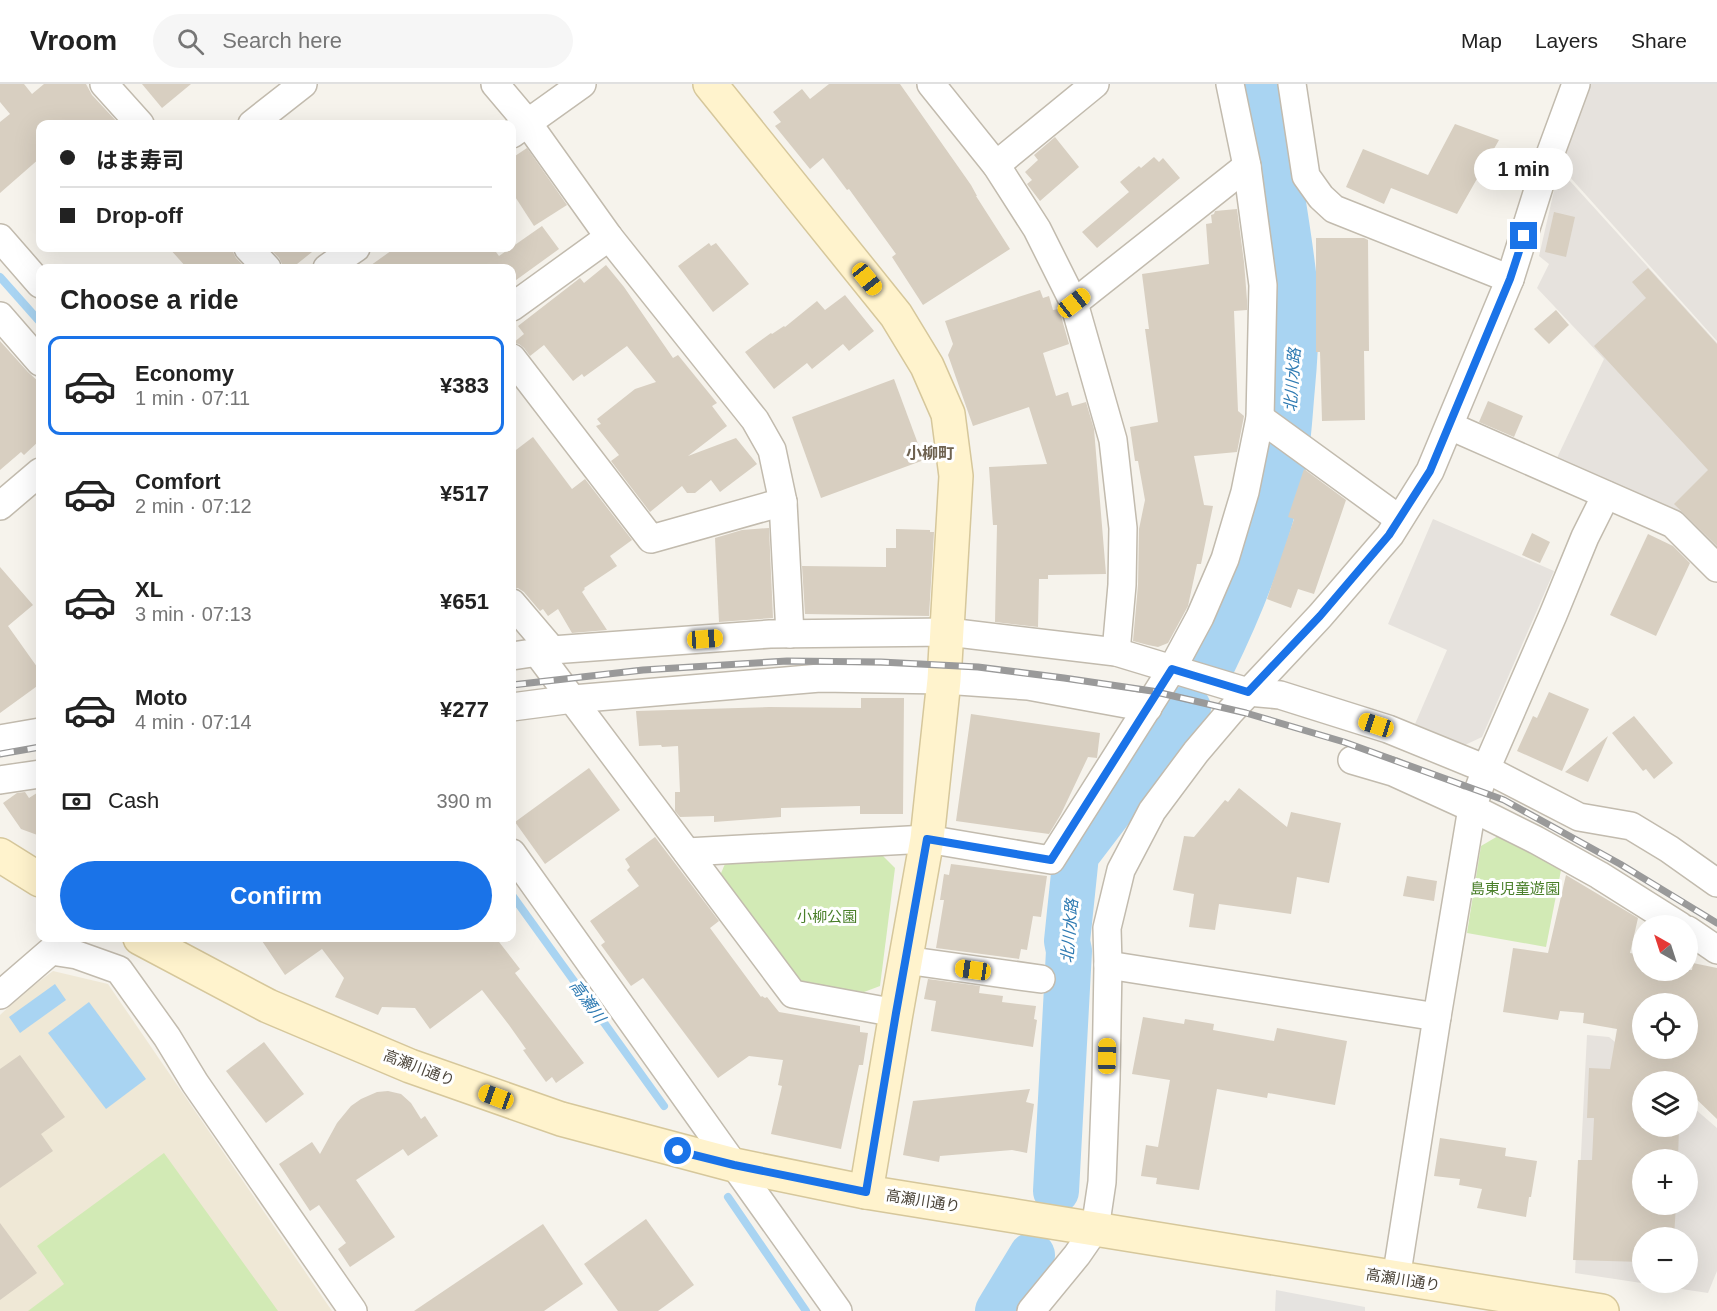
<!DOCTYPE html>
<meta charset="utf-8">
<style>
:root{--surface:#fff;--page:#f6f6f6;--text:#222;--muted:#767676;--line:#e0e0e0;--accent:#1a73e8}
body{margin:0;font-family:Helvetica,"Noto Sans JP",sans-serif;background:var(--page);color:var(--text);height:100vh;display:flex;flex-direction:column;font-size:22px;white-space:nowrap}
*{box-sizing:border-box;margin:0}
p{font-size:20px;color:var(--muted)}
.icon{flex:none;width:33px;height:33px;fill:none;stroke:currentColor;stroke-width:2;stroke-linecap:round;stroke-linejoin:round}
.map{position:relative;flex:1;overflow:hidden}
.sheet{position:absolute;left:36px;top:180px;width:480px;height:678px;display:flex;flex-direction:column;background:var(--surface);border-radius:12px;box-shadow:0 6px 24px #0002}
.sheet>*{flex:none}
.hud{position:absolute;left:36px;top:36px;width:480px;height:132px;border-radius:12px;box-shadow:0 6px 24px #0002;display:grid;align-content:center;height:132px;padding:0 24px;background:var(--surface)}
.needle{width:39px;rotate:321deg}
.controls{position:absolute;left:1632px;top:831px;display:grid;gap:12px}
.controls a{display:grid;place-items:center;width:66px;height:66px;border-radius:50%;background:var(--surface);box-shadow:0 6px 24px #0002;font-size:30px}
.end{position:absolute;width:27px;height:27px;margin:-14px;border:8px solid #1a73e8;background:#fff;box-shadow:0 0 0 3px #fff}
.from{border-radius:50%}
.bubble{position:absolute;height:42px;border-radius:21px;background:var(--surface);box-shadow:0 6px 24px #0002;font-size:20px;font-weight:700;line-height:42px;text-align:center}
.car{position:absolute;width:18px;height:36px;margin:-18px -9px;border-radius:8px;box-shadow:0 0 4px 2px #0007;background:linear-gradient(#f5c518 24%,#345 0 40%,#f5c518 0 76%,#345 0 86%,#f5c518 0)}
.hud b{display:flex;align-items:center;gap:21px;height:57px;font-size:22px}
.hud b+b{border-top:2px solid var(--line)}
.hud i{width:15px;height:15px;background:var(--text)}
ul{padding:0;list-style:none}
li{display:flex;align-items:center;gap:18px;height:99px;margin:0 12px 9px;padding:0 12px;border:3px solid transparent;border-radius:12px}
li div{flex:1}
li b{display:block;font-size:22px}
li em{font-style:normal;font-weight:700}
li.current{border-color:var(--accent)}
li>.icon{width:54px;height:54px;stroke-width:1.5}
h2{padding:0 24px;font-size:27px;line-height:72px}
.pay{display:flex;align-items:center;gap:15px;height:66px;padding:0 24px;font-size:22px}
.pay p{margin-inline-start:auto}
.primary-button{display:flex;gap:12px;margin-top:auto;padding:12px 24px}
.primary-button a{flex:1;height:69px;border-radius:36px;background:var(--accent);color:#fff;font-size:24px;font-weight:700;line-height:69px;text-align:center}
header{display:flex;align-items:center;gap:36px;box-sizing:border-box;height:84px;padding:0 30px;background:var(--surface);border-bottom:2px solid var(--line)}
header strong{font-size:28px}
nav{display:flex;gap:33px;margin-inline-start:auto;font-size:21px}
.search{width:420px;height:54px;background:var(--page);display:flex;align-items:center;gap:15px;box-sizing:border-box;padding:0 21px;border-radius:33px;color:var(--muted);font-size:22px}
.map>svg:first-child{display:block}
</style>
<header>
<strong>Vroom</strong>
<div class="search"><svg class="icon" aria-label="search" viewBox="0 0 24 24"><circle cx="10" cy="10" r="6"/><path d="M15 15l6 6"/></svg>Search here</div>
<nav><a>Map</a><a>Layers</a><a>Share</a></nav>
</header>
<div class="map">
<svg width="1717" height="1227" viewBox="0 0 1717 1227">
<rect width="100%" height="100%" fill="#f6f3ec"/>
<g fill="#e6e2dd" fill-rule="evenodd">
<polygon points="1591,0 1717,0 1717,257 1560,82"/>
<polygon points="1559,85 1717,259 1717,469 1556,376 1604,275 1537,204 1549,180 1539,172"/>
<polygon points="1433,435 1554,487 1482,653 1465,661 1415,640 1447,566 1388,540"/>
<path d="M1587 951 1609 953 1662 997 1642 998V1042H1688V1019L1717 1044V1187L1708 1209 1575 1189ZM1642 1076H1688V1120H1642ZM1642 1154H1688V1198H1642Z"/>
</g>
<polygon fill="#efe8d6" points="53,887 108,900 332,1227 0,1227 0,931 26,907"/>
<g fill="#d2eab5">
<polygon points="1498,752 1562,781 1546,863 1467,849 1481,762"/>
<polygon points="880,769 895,784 880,902 864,908 809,901 795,894 719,794 727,775"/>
<polygon points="164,1069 278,1227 28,1227 64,1200 37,1162"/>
</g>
<polygon fill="#e5e3e0" points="1276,1206 1365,1223 1365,1227 1275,1227"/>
<g fill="#a9d4f2">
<polygon points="55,900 66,916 20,949 9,933"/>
<polygon points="89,918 146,995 106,1025 48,949"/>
</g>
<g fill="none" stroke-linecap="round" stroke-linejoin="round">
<g stroke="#a9d4f2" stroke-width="8">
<polyline points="0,193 40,238"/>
<polyline points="512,811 664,1022"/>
<polyline points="728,1113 806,1227"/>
</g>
<g stroke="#a9d4f2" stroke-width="46">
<path d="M1212 581C1246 512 1273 442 1286 366 1289 346 1290 324 1292 303 1295 271 1297 230 1294 198 1287 132 1273 66 1264 0"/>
<polyline points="1056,1107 1069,867 1067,857 1076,771 1188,624"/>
<polyline points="998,1227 1032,1171"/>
</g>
</g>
<g fill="#d8cfc1" fill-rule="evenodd">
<polygon points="0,0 24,0 32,10 44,0 86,0 92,11 119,40 40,40 40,74 0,109 0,38 10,30 0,18"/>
<polygon points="142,0 191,0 162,24"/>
<polygon points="829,0 900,0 971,101 977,112 976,112 1010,165 923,221 892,173 896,170 849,105 847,106 823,74 810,85 775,42 781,38 773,28 802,5 810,15"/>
<polygon points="1455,40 1499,56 1457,130 1391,104 1384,120 1346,103 1363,65 1428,91"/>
<polygon points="1055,53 1079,83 1040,117 1027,100 1032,96 1025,88 1038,76 1034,71"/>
<polygon points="527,64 567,121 534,142 512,108 512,74"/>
<polygon points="1154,73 1159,78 1163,74 1180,94 1097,164 1082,148 1129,108 1120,98 1139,82 1141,84"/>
<polygon points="1237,125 1244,178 1247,216 1247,226 1234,227 1238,327 1244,332 1237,368 1194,372 1204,421 1213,422 1201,480 1197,480 1188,522 1168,559 1158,563 1148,561 1133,557 1138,501 1139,445 1145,416 1138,377 1135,377 1130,343 1158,338 1145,245 1149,245 1142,190 1209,180 1206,140 1212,139 1211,131 1214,130 1215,127"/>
<polygon points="1554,128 1575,133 1566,173 1545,168"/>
<polygon points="542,142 559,165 512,199 512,184 367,184 395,164 493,164 499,172"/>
<polygon points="1316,154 1364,154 1368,156 1369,267 1364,267 1365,336 1322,337 1320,268 1316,268"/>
<polygon points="709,159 711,162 716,159 749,200 713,228 678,182"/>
<polygon points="169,164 233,164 233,168 236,174 246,184 187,184"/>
<polygon points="269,164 317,164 292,184 282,184 282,180 279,174"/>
<polygon points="606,181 624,203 673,274 678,271 717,319 712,322 727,342 688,372 736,354 757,380 720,408 711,396 695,409 687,409 682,402 650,428 611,377 619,371 596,342 601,340 597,335 635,305 656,298 627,262 584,293 582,290 573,297 544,261 530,272 524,264 519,260 513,259 524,250 518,242 580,194 584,199"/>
<polygon points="1648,184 1717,260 1717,462 1674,420 1708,386 1594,262 1646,214 1632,198"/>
<polygon points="1040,206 1043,214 1049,212 1053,226 1059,225 1069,260 1043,269 1056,312 1068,308 1072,322 1086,318 1094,345 1106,490 1048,491 1048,495 1039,495 1038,543 995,538 997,441 993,441 989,383 1047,380 1029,323 973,342 948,271 953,260 945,237"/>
<polygon points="845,211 874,247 849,267 843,260 812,285 807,279 774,305 745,268 771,249 772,250 784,242 785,243 817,217 825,226"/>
<polygon points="1556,226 1569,241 1549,260 1534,245"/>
<polygon points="0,257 28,288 40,299 40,356 24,371 21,368 0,386"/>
<polygon points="894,295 924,376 821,414 792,333"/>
<polygon points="1488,317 1523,332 1514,353 1479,338"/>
<polygon points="533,353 572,405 585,395 632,456 610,472 617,482 584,504 585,505 582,508 607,546 572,549 558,525 548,532 543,525 540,527 524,508 518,504 512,504 512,369"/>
<polygon points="1304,385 1346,416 1314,510 1298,505 1291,524 1267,515 1294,435 1288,433"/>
<polygon points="769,444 773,534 719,538 715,454 742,446"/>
<polygon points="896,445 930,446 930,448 934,448 929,532 805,530 802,482 886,483 886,464 896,464"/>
<polygon points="1532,449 1550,458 1540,479 1522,471"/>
<polygon points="1648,450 1673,462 1690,479 1656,552 1610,531"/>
<polygon points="0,483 33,521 8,542 40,587 40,600 0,629"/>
<polygon points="1549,608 1589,625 1562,687 1517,667 1533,632 1537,634"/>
<polygon points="861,614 904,614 903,730 860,730 860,722 781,724 781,733 714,738 714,732 680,733 675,727 675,708 680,708 678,662 662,663 661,661 639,662 636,627 769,623 861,624"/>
<polygon points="971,630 1100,649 1097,674 1088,673 1061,730 1049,750 956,737"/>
<polygon points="1634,632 1673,679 1654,695 1646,685 1643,687 1612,649"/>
<polygon points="1608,652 1588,698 1565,688"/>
<polygon points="589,684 620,726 545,780 515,738"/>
<polygon points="1239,704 1287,743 1291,728 1341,739 1329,799 1297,793 1291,830 1219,820 1215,846 1189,843 1194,810 1173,806 1184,752 1194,753 1225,716 1228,718"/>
<polygon points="40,707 40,752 21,745 3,719 17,709 25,708 29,714"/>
<polygon points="655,753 719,837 710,844 761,913 762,912 765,914 767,913 779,928 860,942 860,948 868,949 863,981 859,981 841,1065 771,1050 782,1002 778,1001 783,976 749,972 718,994 643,894 631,902 601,861 605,858 590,837 639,802 627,786 630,783 625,775"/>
<polygon points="951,780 1047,792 1041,833 1033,832 1027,866 1021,865 1019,875 936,864 944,816 940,816 944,790 949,791"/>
<path d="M1566 791 1638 834 1630 869 1642 871V886H1692L1693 879 1717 884V1035L1688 1007V998H1642V1042H1679L1678 1076H1642V1120H1676L1674 1154H1642V1178L1573 1176 1578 1076H1592L1594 1034H1587L1589 984 1610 985 1617 945 1583 939 1584 929 1560 927 1558 936 1503 928 1513 864 1548 869ZM1642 920H1688V964H1642Z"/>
<polygon points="1407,792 1437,797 1434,817 1403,812"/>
<polygon points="260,854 496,854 520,885 515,889 584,979 556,999 552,993 546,998 523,966 526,965 509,941 482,906 430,945 415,924 382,923 378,931 335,913 344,894 322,865 285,891"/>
<polygon points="928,895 980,902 979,909 1003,912 1002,918 1036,922 1034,935 1037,936 1033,963 931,947 936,917 924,915"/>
<polygon points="1143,933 1184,940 1185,935 1214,940 1213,946 1274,957 1277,944 1347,957 1335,1021 1268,1009 1267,1014 1217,1005 1199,1106 1156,1100 1157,1094 1141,1092 1146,1061 1158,1063 1170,996 1132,990"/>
<polygon points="264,958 304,1010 266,1039 226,987"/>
<polygon points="20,971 65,1033 41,1050 53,1067 0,1104 0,985"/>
<polygon points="1030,1005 1026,1018 1034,1020 1027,1069 1012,1066 940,1072 939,1078 903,1071 913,1017"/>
<polygon points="388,1007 401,1010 411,1019 421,1035 425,1032 438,1052 408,1072 403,1065 356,1096 395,1153 350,1183 338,1165 346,1159 319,1121 310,1127 279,1080 312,1058 320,1070 337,1039 351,1022 361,1015 377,1008"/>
<polygon points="1440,1054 1506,1064 1505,1072 1537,1077 1531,1113 1529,1113 1526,1133 1477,1124 1482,1105 1459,1101 1460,1095 1434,1092"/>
<polygon points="646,1135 694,1201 658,1227 618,1227 584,1180"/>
<polygon points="0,1139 37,1189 0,1216"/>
<polygon points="543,1140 583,1200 544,1227 414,1227"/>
</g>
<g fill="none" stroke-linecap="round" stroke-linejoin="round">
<defs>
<g id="street">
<polyline points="104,0 140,40"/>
<polyline points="495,0 527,38 609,153 755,336 772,366 783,418 790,550"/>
<polyline points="931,0 996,81 1037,145 1074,219 1113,356 1123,444 1122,501 1116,568"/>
<polyline points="1292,0 1306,92 1321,113 1334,125 1510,195"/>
<polyline points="252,40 303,0"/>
<polyline points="512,50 582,0"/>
<polyline points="996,81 1095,0"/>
<polyline points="0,154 40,200"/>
<polyline points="248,164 267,184"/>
<polyline points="327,184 356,164"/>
<polyline points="1074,219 1247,82"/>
<polyline points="512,223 609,153"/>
<polyline points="0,232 40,278"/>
<polyline points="512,274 651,455 783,418"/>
<polyline points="1260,334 1399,435"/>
<polyline points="1450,342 1673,440 1717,484"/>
<polyline points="0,422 40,388"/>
<polyline points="512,519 552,566"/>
<polyline points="536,567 793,910 896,929"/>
<polyline points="512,572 552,566 770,550 948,548 1116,568 1248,608 1280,611 1388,645 1486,685 1579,733 1631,742 1669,765 1717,799"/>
<polyline points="512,623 573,615 820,594 944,596 1028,602 1148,624"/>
<polyline points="0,655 40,648"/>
<polyline points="1352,676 1393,688 1472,724 1536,756 1599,791 1680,842"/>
<polyline points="0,696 40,690"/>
<polyline points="687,768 927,755 1051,776 1172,585 1200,533 1225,475 1245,408 1260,334 1263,201 1247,82 1230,0"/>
<polyline points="512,769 838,1227"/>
<polyline points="1688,846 1717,866"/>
<polyline points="905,876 1041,895"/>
<polyline points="1108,881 1437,933"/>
<polyline points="0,911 51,867 77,871 119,886 167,953 195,999 353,1227"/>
<polyline points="1396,1195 1437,933 1472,724 1486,685 1553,531 1585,453 1606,411"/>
<polyline points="1031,1227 1077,1171 1095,1145 1102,1098 1106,995 1108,881 1107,844 1121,786 1152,727 1196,668 1230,628 1320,532 1390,451 1430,387 1510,195 1544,87 1576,0"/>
</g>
<g id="secondary">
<polyline points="710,0 896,231 927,282 948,330 956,392 944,596 927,755 896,929 866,1108"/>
<polyline points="0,771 40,796"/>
<polyline points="140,854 268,922 410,982 561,1035 734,1081 866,1108 1602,1227"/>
</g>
</defs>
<use href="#street" stroke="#c2bbae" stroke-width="30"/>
<use href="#secondary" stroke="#d6c79b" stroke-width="36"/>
<use href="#street" stroke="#fff" stroke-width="27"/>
<use href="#secondary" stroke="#fff3cd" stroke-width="33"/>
<defs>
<g id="rail">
<polyline points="512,601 643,586 787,577 881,578 978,583 1064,594 1152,607 1246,629 1344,658 1504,716 1620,780 1717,839"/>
<polyline points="0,670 40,663"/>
</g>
</defs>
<use href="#rail" stroke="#9a9a9a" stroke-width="7"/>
<use href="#rail" stroke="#fff" stroke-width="4.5" stroke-dasharray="14" stroke-linecap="butt"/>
</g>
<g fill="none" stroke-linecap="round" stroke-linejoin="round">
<polyline stroke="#1a73e8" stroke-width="8" points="678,1067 734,1081 866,1108 896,929 927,755 1051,776 1172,585 1248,608 1320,532 1389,451 1430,387 1510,195 1524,152"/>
</g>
<g text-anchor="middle" stroke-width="6" stroke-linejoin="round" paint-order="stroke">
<g font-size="15" fill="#4a7f2a" stroke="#fff">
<text x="1515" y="810">島東児童遊園</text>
<text x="827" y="838">小柳公園</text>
</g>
<g font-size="15" fill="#4b4439" stroke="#fff">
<text transform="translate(419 984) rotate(21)" y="5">高瀬川通り</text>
<text transform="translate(923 1117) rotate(9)" y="5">高瀬川通り</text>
<text transform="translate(1403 1196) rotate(9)" y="5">高瀬川通り</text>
</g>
<g font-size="16" font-style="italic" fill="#2e7ab2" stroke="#fff">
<text transform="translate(1292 296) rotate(-86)" y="6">北川水路</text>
<text transform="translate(1069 847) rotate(-85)" y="6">北川水路</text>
<text transform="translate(588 917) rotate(54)" y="6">高瀬川</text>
</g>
<g font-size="16" font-weight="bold" fill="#6e6250" stroke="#fff">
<text x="930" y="375">小柳町</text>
</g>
</g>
</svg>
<div class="controls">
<a><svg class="needle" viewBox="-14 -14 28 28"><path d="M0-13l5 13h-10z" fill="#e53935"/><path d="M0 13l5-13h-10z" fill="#767676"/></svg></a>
<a><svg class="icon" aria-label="locate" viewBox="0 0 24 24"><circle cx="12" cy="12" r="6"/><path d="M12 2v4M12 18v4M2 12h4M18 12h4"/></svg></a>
<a><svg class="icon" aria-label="layers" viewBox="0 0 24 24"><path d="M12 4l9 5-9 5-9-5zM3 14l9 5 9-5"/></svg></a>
<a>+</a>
<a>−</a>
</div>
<i class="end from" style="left:678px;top:1067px"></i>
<i class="end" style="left:1524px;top:152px"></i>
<div class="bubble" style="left:1474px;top:64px;width:99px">1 min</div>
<i class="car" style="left:867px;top:195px;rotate:141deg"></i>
<i class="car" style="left:1074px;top:219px;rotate:52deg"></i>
<i class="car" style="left:705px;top:555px;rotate:86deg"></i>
<i class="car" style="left:1376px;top:641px;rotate:288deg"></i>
<i class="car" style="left:973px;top:886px;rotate:278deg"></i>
<i class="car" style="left:1107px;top:972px;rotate:1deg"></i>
<i class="car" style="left:496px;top:1013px;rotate:290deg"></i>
<div class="hud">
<b><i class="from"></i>はま寿司</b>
<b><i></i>Drop-off</b>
</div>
<section class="sheet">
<h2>Choose a ride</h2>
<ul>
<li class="current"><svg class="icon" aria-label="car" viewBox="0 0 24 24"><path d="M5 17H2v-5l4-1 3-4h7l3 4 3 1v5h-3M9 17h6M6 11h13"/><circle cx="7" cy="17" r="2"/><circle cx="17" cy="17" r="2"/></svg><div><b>Economy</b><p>1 min · 07:11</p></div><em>¥383</em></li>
<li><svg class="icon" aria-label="car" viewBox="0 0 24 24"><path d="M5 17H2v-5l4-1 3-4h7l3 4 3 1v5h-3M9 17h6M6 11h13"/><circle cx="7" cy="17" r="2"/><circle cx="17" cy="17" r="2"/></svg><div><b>Comfort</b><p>2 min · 07:12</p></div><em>¥517</em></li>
<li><svg class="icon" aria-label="car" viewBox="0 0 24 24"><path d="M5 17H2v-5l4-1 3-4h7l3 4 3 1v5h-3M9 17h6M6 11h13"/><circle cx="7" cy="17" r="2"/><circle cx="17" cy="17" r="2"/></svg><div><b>XL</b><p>3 min · 07:13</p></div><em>¥651</em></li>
<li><svg class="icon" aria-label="car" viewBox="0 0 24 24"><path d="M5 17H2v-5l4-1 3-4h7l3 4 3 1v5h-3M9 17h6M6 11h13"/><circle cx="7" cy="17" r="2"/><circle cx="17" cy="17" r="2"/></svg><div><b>Moto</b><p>4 min · 07:14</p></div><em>¥277</em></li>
</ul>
<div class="pay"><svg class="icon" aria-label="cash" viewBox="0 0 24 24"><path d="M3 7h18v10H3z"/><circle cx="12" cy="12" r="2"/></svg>Cash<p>390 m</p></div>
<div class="primary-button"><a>Confirm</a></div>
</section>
</div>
